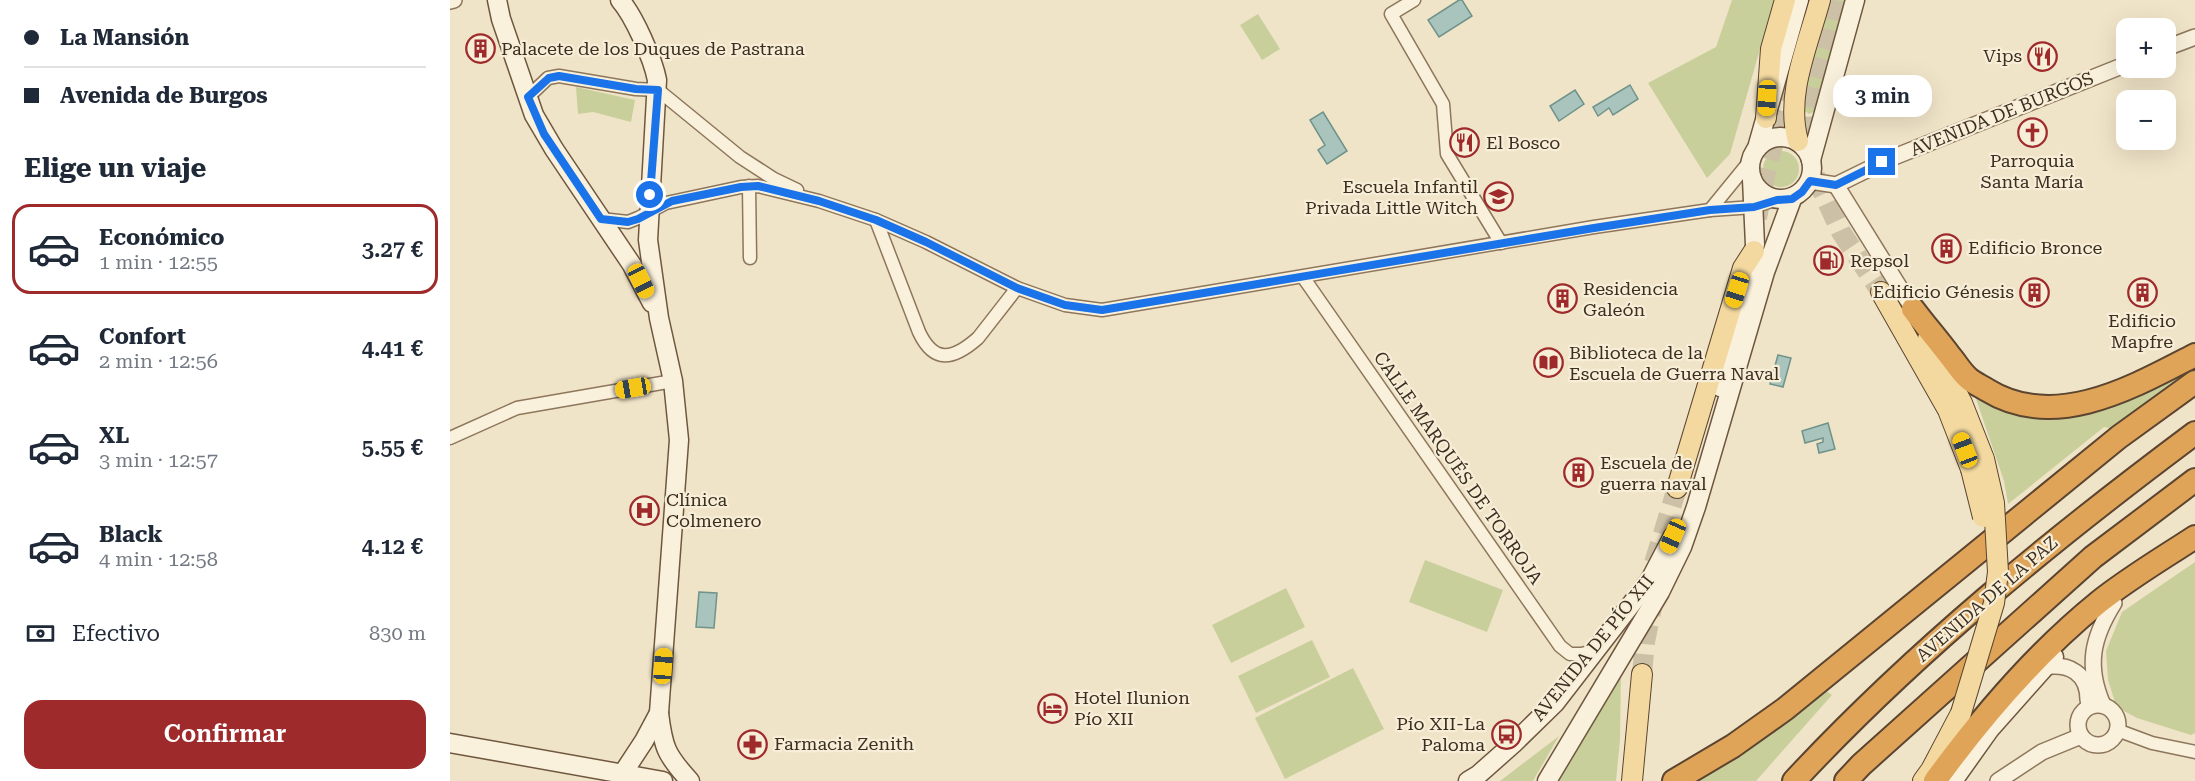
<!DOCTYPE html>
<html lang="es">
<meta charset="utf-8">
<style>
:root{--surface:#fff;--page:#f2f2f3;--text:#1f2937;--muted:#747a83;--line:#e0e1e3;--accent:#9e2a2b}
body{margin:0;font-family:"Roboto Serif",serif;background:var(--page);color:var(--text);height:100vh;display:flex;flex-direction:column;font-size:22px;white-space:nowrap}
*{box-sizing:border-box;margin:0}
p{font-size:20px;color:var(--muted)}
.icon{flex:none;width:33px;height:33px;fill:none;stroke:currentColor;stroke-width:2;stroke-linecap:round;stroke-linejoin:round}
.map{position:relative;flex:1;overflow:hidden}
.panel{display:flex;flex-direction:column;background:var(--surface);width:450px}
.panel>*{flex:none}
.guide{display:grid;align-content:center;height:132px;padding:0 24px;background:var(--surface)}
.fabs{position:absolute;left:1666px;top:18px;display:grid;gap:12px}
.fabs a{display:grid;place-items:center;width:60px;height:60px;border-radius:12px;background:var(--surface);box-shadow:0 6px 24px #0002;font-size:30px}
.end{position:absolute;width:27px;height:27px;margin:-14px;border:8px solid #1a73e8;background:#fff;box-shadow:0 0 0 3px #fff}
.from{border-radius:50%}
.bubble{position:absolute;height:42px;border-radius:18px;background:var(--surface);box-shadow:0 6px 24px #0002;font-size:20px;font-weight:600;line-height:42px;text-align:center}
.car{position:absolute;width:18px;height:36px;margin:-18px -9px;border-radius:8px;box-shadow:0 0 4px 2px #0007;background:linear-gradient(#f5c518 24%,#345 0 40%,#f5c518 0 76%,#345 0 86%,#f5c518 0)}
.guide b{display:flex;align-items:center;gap:21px;height:57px;font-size:22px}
.guide b+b{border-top:2px solid var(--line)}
.guide i{width:15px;height:15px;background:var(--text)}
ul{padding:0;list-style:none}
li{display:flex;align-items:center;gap:18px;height:90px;margin:0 12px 9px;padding:0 12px;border:3px solid transparent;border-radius:18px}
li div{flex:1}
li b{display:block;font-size:22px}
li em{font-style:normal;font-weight:600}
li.on{border-color:var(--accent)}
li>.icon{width:54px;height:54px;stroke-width:1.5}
h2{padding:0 24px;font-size:27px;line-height:72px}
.pay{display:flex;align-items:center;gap:15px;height:66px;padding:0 24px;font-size:22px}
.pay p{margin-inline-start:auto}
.primary-button{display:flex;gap:12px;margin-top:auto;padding:12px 24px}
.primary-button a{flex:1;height:69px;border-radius:18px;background:var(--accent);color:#fff;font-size:24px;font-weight:600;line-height:69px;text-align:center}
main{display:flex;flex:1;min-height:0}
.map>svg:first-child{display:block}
</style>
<main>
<section class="panel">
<div class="guide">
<b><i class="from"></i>La Mansión</b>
<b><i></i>Avenida de Burgos</b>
</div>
<h2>Elige un viaje</h2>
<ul>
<li class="on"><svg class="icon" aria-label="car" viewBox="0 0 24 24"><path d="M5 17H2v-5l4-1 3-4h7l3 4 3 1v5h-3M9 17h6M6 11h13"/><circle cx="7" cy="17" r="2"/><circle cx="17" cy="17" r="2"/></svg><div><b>Económico</b><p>1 min · 12:55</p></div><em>3.27 €</em></li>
<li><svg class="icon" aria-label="car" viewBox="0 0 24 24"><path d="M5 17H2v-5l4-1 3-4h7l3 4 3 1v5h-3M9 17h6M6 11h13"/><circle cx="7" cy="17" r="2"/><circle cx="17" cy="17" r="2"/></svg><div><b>Confort</b><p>2 min · 12:56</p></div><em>4.41 €</em></li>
<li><svg class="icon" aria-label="car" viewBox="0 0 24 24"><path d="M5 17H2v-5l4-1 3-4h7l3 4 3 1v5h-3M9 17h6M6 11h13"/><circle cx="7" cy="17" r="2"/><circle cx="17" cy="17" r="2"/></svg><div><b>XL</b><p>3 min · 12:57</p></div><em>5.55 €</em></li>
<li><svg class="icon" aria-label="car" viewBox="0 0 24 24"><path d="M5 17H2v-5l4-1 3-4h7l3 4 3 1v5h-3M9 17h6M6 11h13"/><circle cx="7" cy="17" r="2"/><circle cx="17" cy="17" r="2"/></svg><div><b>Black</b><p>4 min · 12:58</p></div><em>4.12 €</em></li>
</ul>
<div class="pay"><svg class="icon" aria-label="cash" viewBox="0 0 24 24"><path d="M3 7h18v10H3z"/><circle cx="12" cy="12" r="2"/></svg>Efectivo<p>830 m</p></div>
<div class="primary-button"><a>Confirmar</a></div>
</section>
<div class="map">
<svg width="1745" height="781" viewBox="0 0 1745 781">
<rect width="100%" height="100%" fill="#f0e4c8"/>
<g fill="#c9cf9b">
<polygon points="1282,0 1324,0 1280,154 1257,178 1198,83 1266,47"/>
<polygon points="1376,0 1395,0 1364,112 1359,114 1353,110 1352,81"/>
<polygon points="808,14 830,49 812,60 790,25"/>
<polygon points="126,87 185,100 181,122 143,112 128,114"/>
<circle cx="1331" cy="169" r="18"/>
<polygon points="1745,363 1745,371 1663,429 1654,427 1558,504 1554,481 1525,396 1551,406 1579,412"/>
<polygon points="975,560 1053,590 1037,632 959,602"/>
<polygon points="1745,562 1745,733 1741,735 1687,718 1674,711 1665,702 1658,680 1656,651 1672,612"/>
<polygon points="836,588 855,627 781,663 762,625"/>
<polygon points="862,640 880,677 806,713 788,676"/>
<polygon points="903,668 934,729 835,779 805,718"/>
<polygon points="1171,671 1170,740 1166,781 1105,781"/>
<polygon points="1375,690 1382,695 1306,781 1244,781"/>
<polygon points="1109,736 1083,781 1050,781"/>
</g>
<g fill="#a9c4bc" stroke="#6f938a" stroke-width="1.5">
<polygon points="1009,0 1012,0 1022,16 989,37 978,20"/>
<polygon points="1180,85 1188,99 1163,115 1159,108 1148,116 1143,107"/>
<polygon points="1125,90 1134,104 1109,121 1100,106"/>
<polygon points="873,112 897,151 877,164 868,150 875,145 860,120"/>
<polygon points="1328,355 1341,358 1333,387 1320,384"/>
<polygon points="1378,423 1385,449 1369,453 1367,444 1373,442 1373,438 1355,443 1352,431"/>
<polygon points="249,592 267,593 264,628 246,627"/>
</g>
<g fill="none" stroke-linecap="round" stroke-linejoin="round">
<g stroke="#ccc0a6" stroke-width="20" stroke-dasharray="20 10" stroke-linecap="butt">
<polyline points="1385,0 1358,108 1362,169 1391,232 1431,292"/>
<polyline points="1307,218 1316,172 1341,78"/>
<polyline points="1204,563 1227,488"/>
<polyline points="1192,674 1195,642 1202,608"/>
</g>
<defs>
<g id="minor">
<polyline points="964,0 941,14 993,104 997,154 1051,243"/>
<polyline points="78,97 98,78 109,76 186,89 208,90 290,157 324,179 347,190"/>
<polyline points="299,186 300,258"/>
<polyline points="1260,210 1300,161"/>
<polyline points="151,219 178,222 188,218 216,203 291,187 308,186 369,201 426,220 476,242 567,288 615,305 652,310 1144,227 1260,210 1304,207 1327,199"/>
<path d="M426 220 469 332C484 364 503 360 528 338L567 288"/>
<polyline points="853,277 1110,646 1120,654 1132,654 1146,650"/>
<polyline points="0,438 67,408 223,381"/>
<polyline points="1667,730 1702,743 1745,752"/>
</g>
<g id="tertiary">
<polyline points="0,1 4,0"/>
<polyline points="1716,48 1745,37"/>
<polyline points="1360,181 1386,185 1439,159 1677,64"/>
<polyline points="1386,185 1463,309"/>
<path d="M1594 667C1619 663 1638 673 1638 700"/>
<path d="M1653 705C1636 666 1642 638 1664 603"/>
<circle cx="1648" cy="725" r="20"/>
<polyline points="1548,781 1592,752 1631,736"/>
</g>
<g id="secondary">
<polyline points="47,0 51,19 84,115 104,149 182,265 202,303"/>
<path d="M170 0C184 16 203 59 207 80L198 240 209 318 223 381 229 440 209 713C213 747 216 755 240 781"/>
<circle cx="1331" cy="168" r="31"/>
<polyline points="1307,148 1349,0"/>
<polyline points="1361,160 1405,0"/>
<polyline points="1302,179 1305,245"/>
<polyline points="1270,387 1303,270 1304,251"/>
<polyline points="0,743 213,781"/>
<polyline points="173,773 194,741 209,713"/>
<polyline points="1018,781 1028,775 1063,744 1105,703 1200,580 1223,536"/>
<polyline points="1097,781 1210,592 1232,547 1246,507 1315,272 1342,199"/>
<polyline points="1503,781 1540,729 1604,657"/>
</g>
<g id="primary">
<polyline points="1316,118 1321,49 1335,0"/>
<path d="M1348 141C1335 95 1358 45 1370 0"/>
<polyline points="1431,292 1498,410 1521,469"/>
<polyline points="1478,339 1512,403 1534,459"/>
<polyline points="1227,488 1293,268 1304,251"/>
<polyline points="1182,781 1192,674"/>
<polyline points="1473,781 1481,770 1511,713"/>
</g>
<g id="motorway">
<path d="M1463 309C1475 325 1488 340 1500 356 1506 363 1511 372 1518 378 1523 383 1531 386 1537 390 1605 432 1683 387 1745 355"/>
<polyline points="1224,781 1283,746 1335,709 1669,437 1745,382"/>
<path d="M1344 781C1465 651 1603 539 1745 433"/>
<polyline points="1396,781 1411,765 1643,557 1745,480"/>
<path d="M1485 781C1533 715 1586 653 1649 602 1679 578 1713 558 1745 537"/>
</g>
</defs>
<use href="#minor" stroke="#8d765c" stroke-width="15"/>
<use href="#tertiary" stroke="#8d765c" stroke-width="18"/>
<use href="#secondary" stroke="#6f573f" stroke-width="21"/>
<use href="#primary" stroke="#5b4430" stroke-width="22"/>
<use href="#motorway" stroke="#5b4430" stroke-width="26"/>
<use href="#minor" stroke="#faf1dc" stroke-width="12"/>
<use href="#tertiary" stroke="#faf1dc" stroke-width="15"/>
<use href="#secondary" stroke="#faf1dc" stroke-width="18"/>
<use href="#primary" stroke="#f3d9a0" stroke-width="20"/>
<use href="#motorway" stroke="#e0a458" stroke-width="22"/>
<defs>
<g id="primary-bridge">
<polyline points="1521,469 1533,517"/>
<polyline points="1511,713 1544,603 1548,572 1544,503 1534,459"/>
</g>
</defs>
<use href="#primary-bridge" stroke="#5b4430" stroke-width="22" stroke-linecap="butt"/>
<use href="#primary-bridge" stroke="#f3d9a0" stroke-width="20"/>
</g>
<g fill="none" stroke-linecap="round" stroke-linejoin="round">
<polyline stroke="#1a73e8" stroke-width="8" points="200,195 208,90 186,89 109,76 99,78 78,97 94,134 151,219 178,222 188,219 222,201 291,187 308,186 369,201 426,220 476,242 567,288 615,305 652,310 1144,228 1260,210 1304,207 1327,200 1342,199 1352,192 1360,181 1386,185 1432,162"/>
</g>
<defs>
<symbol id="building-ring" viewBox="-11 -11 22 22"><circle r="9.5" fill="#f7eed8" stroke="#9e2a2b" stroke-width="1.5"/><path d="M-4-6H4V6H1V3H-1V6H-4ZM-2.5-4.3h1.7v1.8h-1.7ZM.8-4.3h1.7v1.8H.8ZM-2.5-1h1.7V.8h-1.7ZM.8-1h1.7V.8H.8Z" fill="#9e2a2b"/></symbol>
<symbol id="restaurant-ring" viewBox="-11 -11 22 22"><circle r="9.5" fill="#f7eed8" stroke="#9e2a2b" stroke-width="1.5"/><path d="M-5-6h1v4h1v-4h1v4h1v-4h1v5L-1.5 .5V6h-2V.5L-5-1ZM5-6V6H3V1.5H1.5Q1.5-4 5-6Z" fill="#9e2a2b"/></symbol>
<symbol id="church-ring" viewBox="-11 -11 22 22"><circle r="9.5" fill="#f7eed8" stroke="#9e2a2b" stroke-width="1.5"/><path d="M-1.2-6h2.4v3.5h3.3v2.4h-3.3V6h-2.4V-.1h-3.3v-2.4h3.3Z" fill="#9e2a2b"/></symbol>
<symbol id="school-ring" viewBox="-11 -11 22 22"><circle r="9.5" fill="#f7eed8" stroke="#9e2a2b" stroke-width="1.5"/><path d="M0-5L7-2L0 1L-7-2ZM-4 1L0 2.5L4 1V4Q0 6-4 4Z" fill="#9e2a2b"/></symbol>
<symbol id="fuel-ring" viewBox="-11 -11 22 22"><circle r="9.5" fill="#f7eed8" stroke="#9e2a2b" stroke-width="1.5"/><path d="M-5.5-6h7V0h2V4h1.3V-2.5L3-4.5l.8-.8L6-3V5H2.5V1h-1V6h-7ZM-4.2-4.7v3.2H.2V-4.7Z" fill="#9e2a2b"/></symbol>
<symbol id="library-ring" viewBox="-11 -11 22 22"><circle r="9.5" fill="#f7eed8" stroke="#9e2a2b" stroke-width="1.5"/><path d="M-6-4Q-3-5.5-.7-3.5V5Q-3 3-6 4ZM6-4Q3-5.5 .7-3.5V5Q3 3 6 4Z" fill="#9e2a2b"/></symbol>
<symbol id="hospital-ring" viewBox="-11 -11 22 22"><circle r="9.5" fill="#f7eed8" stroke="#9e2a2b" stroke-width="1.5"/><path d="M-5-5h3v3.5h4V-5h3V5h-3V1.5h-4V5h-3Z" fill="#9e2a2b"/></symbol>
<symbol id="hotel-ring" viewBox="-11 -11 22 22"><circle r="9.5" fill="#f7eed8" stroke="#9e2a2b" stroke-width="1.5"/><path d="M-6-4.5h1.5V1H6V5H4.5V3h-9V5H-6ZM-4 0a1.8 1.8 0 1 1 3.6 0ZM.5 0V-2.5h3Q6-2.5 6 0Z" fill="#9e2a2b"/></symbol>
<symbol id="bus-ring" viewBox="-11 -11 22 22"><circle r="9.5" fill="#f7eed8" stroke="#9e2a2b" stroke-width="1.5"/><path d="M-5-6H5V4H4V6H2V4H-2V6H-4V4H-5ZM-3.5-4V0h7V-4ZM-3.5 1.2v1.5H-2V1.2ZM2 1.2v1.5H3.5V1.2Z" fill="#9e2a2b"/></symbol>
<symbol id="pharmacy-ring" viewBox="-11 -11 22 22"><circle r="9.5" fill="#f7eed8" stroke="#9e2a2b" stroke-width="1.5"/><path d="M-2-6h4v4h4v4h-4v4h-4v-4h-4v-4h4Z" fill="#9e2a2b"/></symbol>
</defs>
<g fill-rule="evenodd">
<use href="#building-ring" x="14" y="32" width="33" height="33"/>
<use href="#restaurant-ring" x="1576" y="40" width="33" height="33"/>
<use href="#church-ring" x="1566" y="116" width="33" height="33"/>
<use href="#restaurant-ring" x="998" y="126" width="33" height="33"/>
<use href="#school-ring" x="1032" y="180" width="33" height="33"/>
<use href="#building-ring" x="1480" y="232" width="33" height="33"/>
<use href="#fuel-ring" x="1362" y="244" width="33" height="33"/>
<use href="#building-ring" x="1568" y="276" width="33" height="33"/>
<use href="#building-ring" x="1676" y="276" width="33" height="33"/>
<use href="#building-ring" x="1096" y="282" width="33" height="33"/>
<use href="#library-ring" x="1082" y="346" width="33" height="33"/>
<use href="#building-ring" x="1112" y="456" width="33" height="33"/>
<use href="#hospital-ring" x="178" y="494" width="33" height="33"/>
<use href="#hotel-ring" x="586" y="692" width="33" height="33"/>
<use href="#bus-ring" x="1040" y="718" width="33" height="33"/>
<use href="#pharmacy-ring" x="286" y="728" width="33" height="33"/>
</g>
<g text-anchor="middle" stroke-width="4.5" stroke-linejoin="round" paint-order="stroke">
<g font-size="18" fill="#3d2e20" stroke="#f7eed8" text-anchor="start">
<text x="51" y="55">Palacete de los Duques de Pastrana</text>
<text x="1572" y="62" text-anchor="end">Vips</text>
<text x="1036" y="149">El Bosco</text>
<text x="1582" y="167" text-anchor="middle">Parroquia<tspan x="1582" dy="21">Santa María</tspan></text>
<text x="1028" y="193" text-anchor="end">Escuela Infantil<tspan x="1028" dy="21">Privada Little Witch</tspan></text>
<text x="1518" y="254">Edificio Bronce</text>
<text x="1400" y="267">Repsol</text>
<text x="1133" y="295">Residencia<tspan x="1133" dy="21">Galeón</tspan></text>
<text x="1564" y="298" text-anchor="end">Edificio Génesis</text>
<text x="1692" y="327" text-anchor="middle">Edificio<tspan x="1692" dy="21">Mapfre</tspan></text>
<text x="1119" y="359">Biblioteca de la<tspan x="1119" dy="21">Escuela de Guerra Naval</tspan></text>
<text x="1150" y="469">Escuela de<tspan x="1150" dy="21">guerra naval</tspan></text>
<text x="216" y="506">Clínica<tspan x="216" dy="21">Colmenero</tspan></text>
<text x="624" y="704">Hotel Ilunion<tspan x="624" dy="21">Pío XII</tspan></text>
<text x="1035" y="730" text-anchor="end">Pío XII-La<tspan x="1035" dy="21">Paloma</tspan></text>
<text x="324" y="750">Farmacia Zenith</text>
</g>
<g font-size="18" fill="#3d2e20" stroke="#f7eed8">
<text transform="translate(1552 114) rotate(-22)" y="6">AVENIDA DE BURGOS</text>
<text transform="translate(1008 468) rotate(55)" y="6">CALLE MARQUÉS DE TORROJA</text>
<text transform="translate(1537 599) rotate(-41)" y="6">AVENIDA DE LA PAZ</text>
<text transform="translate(1143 648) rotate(-51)" y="6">AVENIDA DE PÍO XII</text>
</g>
</g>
</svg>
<div class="fabs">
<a>+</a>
<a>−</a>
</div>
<i class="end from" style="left:200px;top:195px"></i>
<i class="end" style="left:1432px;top:162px"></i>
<div class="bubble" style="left:1383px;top:75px;width:99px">3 min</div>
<i class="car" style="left:1317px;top:98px;rotate:183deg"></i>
<i class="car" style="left:191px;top:281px;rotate:154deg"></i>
<i class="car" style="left:1287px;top:290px;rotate:197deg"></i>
<i class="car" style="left:183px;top:388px;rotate:260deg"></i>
<i class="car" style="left:1515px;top:450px;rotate:339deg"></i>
<i class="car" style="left:1223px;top:536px;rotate:204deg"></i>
<i class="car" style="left:213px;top:666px;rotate:4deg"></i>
</div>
</main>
